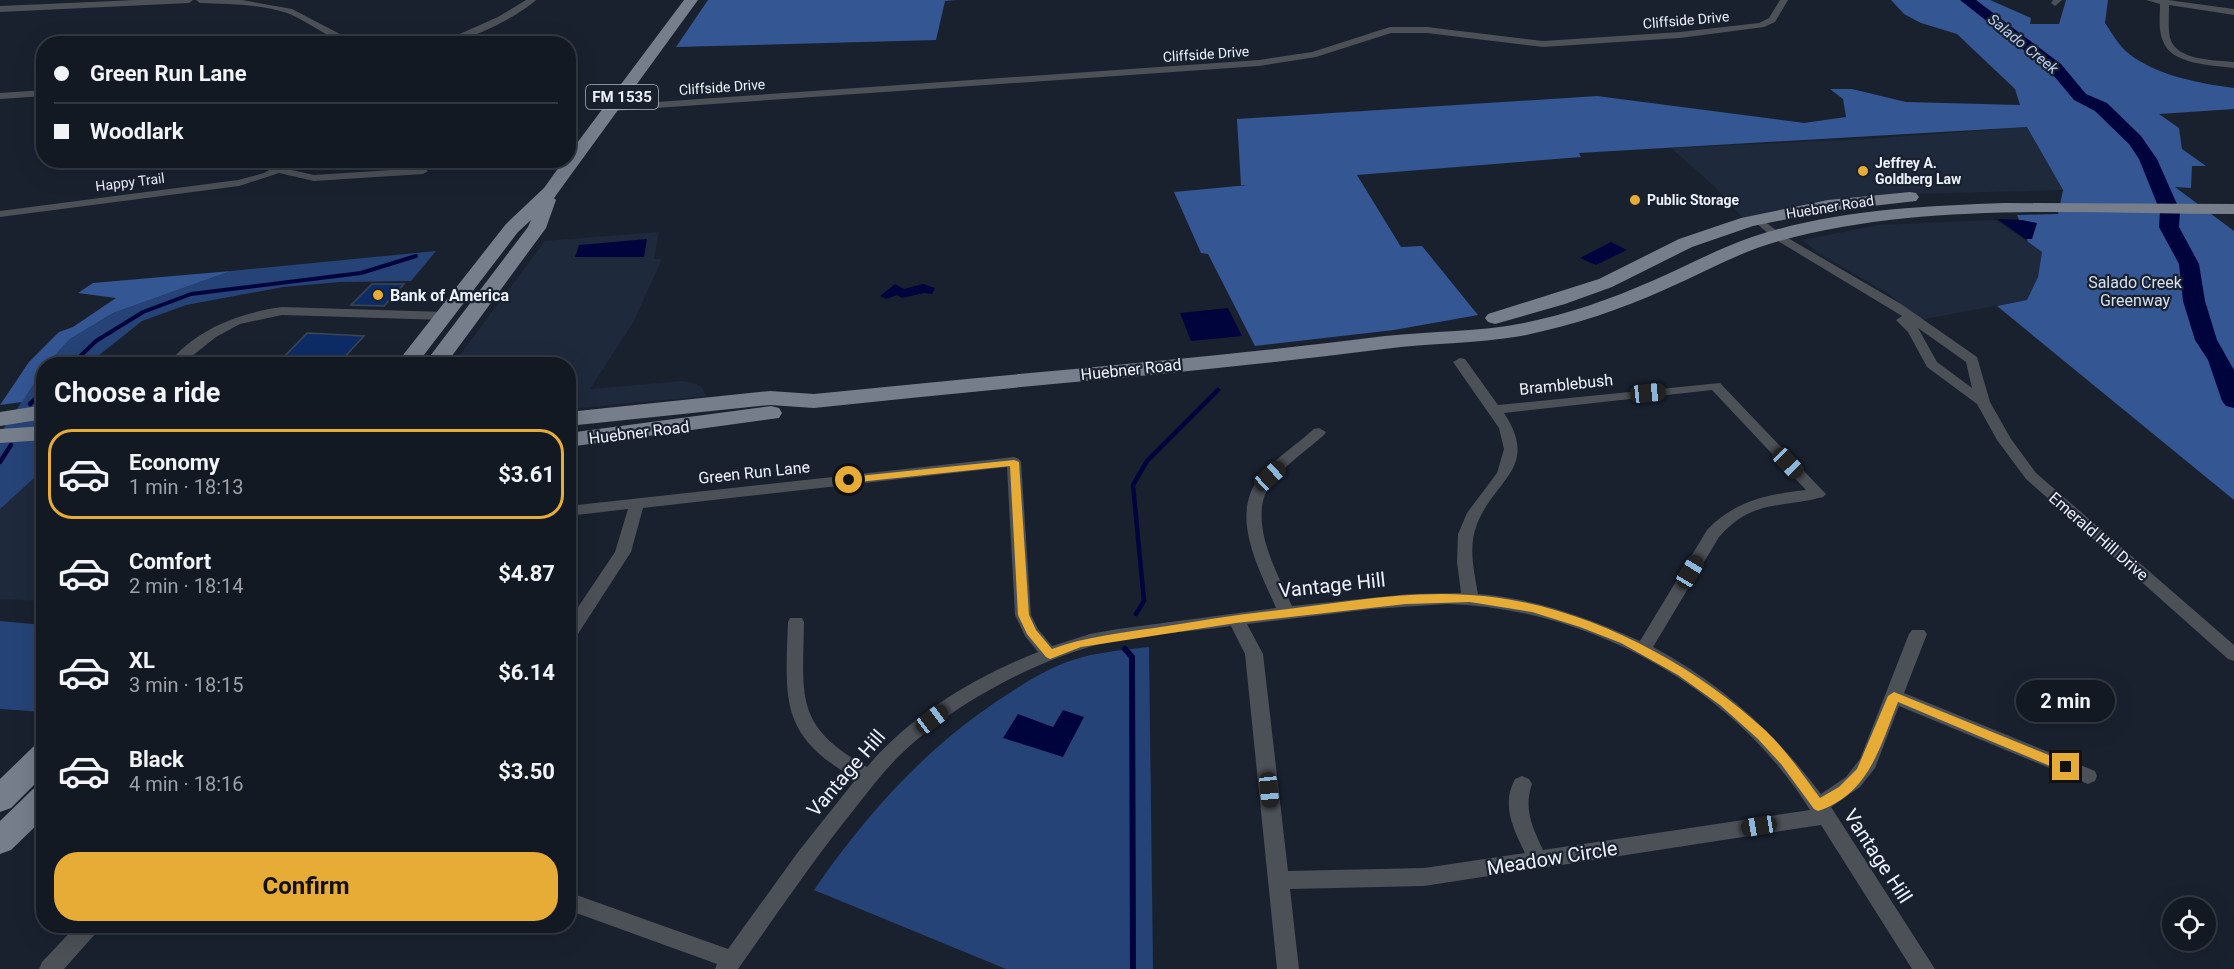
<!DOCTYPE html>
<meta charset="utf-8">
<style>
:root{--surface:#131923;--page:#202630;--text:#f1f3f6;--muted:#9da0a6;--line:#323841;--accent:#e6ac36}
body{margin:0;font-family:Roboto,sans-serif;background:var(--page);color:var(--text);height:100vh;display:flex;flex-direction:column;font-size:22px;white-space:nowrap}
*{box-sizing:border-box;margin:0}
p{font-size:20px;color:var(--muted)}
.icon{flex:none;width:33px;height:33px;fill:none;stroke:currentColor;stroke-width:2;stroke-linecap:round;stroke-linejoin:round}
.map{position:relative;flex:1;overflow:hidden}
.drawer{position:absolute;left:36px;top:357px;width:540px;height:576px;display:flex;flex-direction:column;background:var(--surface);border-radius:24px;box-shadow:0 6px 24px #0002,0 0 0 2px var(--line)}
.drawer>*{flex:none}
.guide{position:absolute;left:36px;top:36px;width:540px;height:132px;border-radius:24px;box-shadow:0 6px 24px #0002,0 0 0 2px var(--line);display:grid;align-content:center;height:132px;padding:0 18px;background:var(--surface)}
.controls{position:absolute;left:2162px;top:897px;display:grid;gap:12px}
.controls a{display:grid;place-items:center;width:54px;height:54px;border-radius:50%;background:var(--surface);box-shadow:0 6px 24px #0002,0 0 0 2px var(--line);font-size:30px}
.end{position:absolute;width:27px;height:27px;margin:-14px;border:8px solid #e6ac36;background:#111;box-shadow:0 0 0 3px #111}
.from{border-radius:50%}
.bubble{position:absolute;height:42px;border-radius:21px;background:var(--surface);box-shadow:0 6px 24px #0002,0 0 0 2px var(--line);font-size:20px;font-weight:700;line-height:42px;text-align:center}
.car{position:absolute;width:18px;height:36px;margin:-18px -9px;border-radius:8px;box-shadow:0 0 4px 2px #0007;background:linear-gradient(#222 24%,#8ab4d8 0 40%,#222 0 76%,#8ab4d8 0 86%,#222 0)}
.guide b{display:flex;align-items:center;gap:21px;height:57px;font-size:22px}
.guide b+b{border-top:2px solid var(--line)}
.guide i{width:15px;height:15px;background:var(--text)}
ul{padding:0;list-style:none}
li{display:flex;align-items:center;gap:18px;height:90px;margin:0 12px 9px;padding:0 6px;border:3px solid transparent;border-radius:24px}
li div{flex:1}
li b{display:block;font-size:22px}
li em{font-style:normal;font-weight:700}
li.selected{border-color:var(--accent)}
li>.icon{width:54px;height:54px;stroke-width:1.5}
h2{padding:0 18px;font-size:27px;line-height:72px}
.cta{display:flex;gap:12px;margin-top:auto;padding:12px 18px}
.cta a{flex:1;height:69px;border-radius:24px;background:var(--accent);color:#111;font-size:24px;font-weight:700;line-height:69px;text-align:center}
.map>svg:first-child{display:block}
</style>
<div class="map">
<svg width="2234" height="969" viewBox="0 0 2234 969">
<rect width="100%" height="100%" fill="#19212f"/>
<g fill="#1e293c">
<polygon points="2028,127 2063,190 1876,195 1810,203 1743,218 1714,186 1671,148 1867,139"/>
<polygon points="1996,220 2042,252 2038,277 2027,300 1920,320 1889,294 1817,252 1803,240 1878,225"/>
<polygon points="659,232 654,259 662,259 634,321 590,389 682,381 695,383 702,388 706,396 569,409 568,364 453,364 545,241"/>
<polygon points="43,470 43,601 0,599 0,509"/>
</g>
<g fill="#264377">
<polygon points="436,251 411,281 340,282 283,287 186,305 142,321 88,364 47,364 70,339 113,313 231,271"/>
<polygon points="43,370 43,470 0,509 0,434"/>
<polygon points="0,621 43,625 43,712 0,709"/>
<path d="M1149 647 1153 969H1006L814 890C867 813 929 744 1008 694 1028 681 1050 667 1073 660 1096 652 1124 650 1149 647Z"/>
</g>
<g fill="#345693">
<polygon points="708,0 956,0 945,1 936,40 676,47"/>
<path d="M1891 0H1990L2031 18 2030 24H2059L2066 0H2108L2105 23C2112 33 2119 46 2128 53 2157 76 2198 83 2234 88V109L2159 114 2179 128 2182 149 2206 166H2192L2191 188 2175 187 2234 231V500L1997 306 2027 300 2038 277 2042 252 2028 242 2017 215 2058 214 2063 190 2027 127 1579 153 1581 157 1357 175 1401 247 1422 246 1478 315 1394 330 1255 346 1208 254 1201 253 1174 192 1248 185H1241L1237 119 1597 96 1804 123 1846 117 1843 99 1830 89H1852L1906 102 2020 105 2015 89 1957 34 1921 23 1904 14Z"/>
<polygon points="231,271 113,313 70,339 47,364 44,364 43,370 22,402 0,405 29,362 59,332 73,327 116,298 78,293 93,283"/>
</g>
<g fill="#00043c">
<polygon points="1997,219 2022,220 2037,223 2032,239 2025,239"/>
<polygon points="647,239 644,257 575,257 579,245"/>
<polygon points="1611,242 1627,250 1596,265 1580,258"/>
<polygon points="895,284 904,289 923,284 935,288 932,294 924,293 902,298 897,295 886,299 880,296"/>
<polygon points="1228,308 1242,336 1191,341 1180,313"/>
<polygon points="1063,710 1084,717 1063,757 1003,738 1018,714 1053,727"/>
</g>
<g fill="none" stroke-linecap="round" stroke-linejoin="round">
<polyline stroke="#00043c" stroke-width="4" points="72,364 96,341 143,312 191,294 361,273 416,256"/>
<g stroke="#00043c" stroke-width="4.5">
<polyline points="30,404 44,391"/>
<polyline points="0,462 11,445"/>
<polyline points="1136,614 1144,601 1133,485 1147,461 1218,390"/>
</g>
<polyline stroke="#00043c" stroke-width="6" points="1125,649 1132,657 1133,969"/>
<polygon fill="#00043c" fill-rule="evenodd" points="1960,0 1976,0 2061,64 2086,94 2107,103 2141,136 2157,159 2180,211 2179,227 2199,264 2205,301 2217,340 2234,370 2234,408 2226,406 2222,401 2208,360 2195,340 2183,301 2179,264 2159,227 2160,211 2139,159 2129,144 2095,111 2074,100 2049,70"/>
</g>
<g fill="#0d2c66" stroke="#3c4554" stroke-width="1.5">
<polygon points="372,284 404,284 384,306 351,305"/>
<polygon points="307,333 364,336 338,364 277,364"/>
</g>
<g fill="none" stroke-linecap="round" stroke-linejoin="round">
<g fill="#4c5057" fill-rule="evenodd">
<polygon points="136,0 193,0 189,3 0,12 0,6"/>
<path d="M196 0H242L292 9 359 44C333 44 311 22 287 13 261 4 228 4 200 3Z"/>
<path d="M526 0H536C516 18 464 44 437 44L498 17Z"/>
<polygon points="1780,0 1788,0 1775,22 1764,27 1680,38 1543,47 1427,33 1391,33 1316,57 1259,66 613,111 608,108 613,105 1259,60 1312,52 1390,27 1427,27 1543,41 1680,32 1759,23 1769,18"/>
<polygon points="2053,0 2062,0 2055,6 2051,3"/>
<path d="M2146 0H2168L2234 9V15L2169 5C2169 16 2168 28 2170 38 2176 61 2216 60 2234 62V68C2213 65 2171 65 2163 41 2158 30 2160 16 2160 4Z"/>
<polygon points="44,90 44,96 0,99 0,93"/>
<polygon points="287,160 301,160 287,169 314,175 423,168 428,171 423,174 314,181 279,173 239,186 0,217 0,211 238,180 264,173"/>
<path d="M1759 217 1781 234 1901 304 1977 357 1990 402 2011 439 2036 473 2234 645V661L2228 659 2026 479 1997 440 1977 404 1927 367 1908 332 1896 320 1902 316 1773 238 1753 220ZM1918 328 1966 362 1972 388 1937 362Z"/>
<path d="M282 307 445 312 451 316 445 320 282 315 240 324 216 337 182 364H168C196 329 239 313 282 307Z"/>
<path d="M1460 358 1465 359 1498 405 1720 383 1823 491 1826 494 1823 497C1779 509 1754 498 1719 537L1653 647C1721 683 1775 733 1821 794L1846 777 1860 759 1909 634 1912 630H1924L1927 634 1904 693 2095 771 2097 776 2095 781 2088 784 2081 781 1899 706 1875 768 1860 787 1831 807 1935 969H1912L1821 825 1424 886 1290 889 1299 969H1277L1245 654 1231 626C1182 633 1130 634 1083 649 1021 668 947 709 900 755 884 771 870 789 856 807 814 859 777 914 738 969H715L717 964 568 910V892L728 949 798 852 856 779C780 736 785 702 788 622L790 618H802L804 622C803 697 794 726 867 767 911 715 975 677 1038 652L1025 636 1015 615 1007 467 643 508 631 552 574 640 568 642V622L615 552 628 509 568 516V506L1014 457 1019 459 1021 462 1031 615 1038 629 1052 646 1090 634 1118 629 1276 608C1260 570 1229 517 1259 478 1274 459 1296 445 1314 429L1319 428 1326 432 1324 435C1307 450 1286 464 1272 482 1245 518 1277 572 1292 606L1409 594 1461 593 1457 562 1458 534 1467 513 1497 473 1504 449 1499 428 1453 362ZM1712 390 1806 490C1768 494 1734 501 1707 530L1640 641C1589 618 1534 598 1478 594 1474 571 1468 547 1477 524 1495 479 1540 468 1504 413ZM1447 604C1590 608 1734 688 1810 810L1543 850C1533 828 1523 809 1532 784L1529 779 1522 776 1515 779C1501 805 1513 828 1525 853L1424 868 1288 871 1263 654 1247 624 1372 609Z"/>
<polygon points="76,926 100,926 96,933 64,969 39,969 42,962"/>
</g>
<g fill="#767e8c" fill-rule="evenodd">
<polygon points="684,0 698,0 554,198 556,200 546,228 446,364 424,364 528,227 531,220 518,232 417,364 396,364 506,224 544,188 564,160 568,160 568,155"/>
<polygon points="1910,192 1916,193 1919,197 1916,201 1828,211 1753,226 1692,247 1612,287 1565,304 1495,324 1488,322 1485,318 1488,314 1599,279 1679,239 1741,218 1828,200"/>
<path d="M2005 203 2234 204V214C2084 214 1926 201 1779 241 1739 252 1703 273 1666 289 1620 310 1571 326 1521 336 1476 344 1429 343 1384 349 1195 373 1004 387 814 408L770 405 568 426V412L770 391 814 394C1004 374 1195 360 1385 336 1431 331 1479 332 1524 323 1568 314 1611 299 1652 281 1685 267 1717 249 1752 237 1833 210 1921 206 2005 203Z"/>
<polygon points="44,405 44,419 0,426 0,412"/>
<polygon points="771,406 779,408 782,413 779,418 568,447 568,433"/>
<polygon points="44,426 44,440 0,443 0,429"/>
<polygon points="44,743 44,775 11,808 0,812 0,779 33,747"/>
<polygon points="44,786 44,818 11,850 0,854 0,821 33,789"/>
</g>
</g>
<path fill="#e6ac36" d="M1014 460 1019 462 1029 615 1036 630 1052 649C1085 637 1119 633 1154 628 1193 622 1232 615 1271 611 1336 604 1404 590 1470 595 1577 601 1688 659 1766 731 1787 751 1803 775 1820 798L1839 787 1857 769 1888 696 1894 692 2071 764 2072 767 2066 772 2062 771 1898 702C1880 747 1869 794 1818 811L1814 809 1781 764 1758 739 1720 705 1678 675 1621 643 1580 627 1532 612 1470 602 1406 604 1236 623 1081 647 1050 659 1046 657 1027 634 1018 615 1010 466 849 483 844 480 849 477Z"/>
<g fill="#e6ac36" stroke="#19212f" stroke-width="2">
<circle cx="1863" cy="171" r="6"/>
<circle cx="1635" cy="200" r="6"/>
<circle cx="378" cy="295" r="6"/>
</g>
<g text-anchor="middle" stroke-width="4.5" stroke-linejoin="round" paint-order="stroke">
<g font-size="14" fill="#ecf2fb" stroke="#19212f">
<text transform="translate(1686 20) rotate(-5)" y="5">Cliffside Drive</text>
<text transform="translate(1206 54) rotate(-4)" y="5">Cliffside Drive</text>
<text transform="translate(722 87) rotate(-4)" y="5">Cliffside Drive</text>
<text transform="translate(130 182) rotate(-7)" y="5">Happy Trail</text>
<text transform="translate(1830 207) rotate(-9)" y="5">Huebner Road</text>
</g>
<g font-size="14" font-weight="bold" fill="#ecf2fb" stroke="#19212f" text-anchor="start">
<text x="1875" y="168">Jeffrey A.<tspan x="1875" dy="16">Goldberg Law</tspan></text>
<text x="1647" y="205">Public Storage</text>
</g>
<g font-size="15" font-style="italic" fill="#b7ccef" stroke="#19212f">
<text transform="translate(2023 44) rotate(39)" y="5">Salado Creek</text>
</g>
<rect fill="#19212f" stroke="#adb3be" stroke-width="1.5" x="586" y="85" width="72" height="24" rx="4.5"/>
<g font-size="15" font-weight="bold" fill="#ecf2fb">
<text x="622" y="102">FM 1535</text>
</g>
<g font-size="16" fill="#d5e0f2" stroke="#19212f">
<text x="2135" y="288">Salado Creek<tspan x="2135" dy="18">Greenway</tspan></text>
</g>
<g font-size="16" font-weight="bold" fill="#ecf2fb" stroke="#19212f" text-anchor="start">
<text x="390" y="301">Bank of America</text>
</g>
<g font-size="16" fill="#ecf2fb" stroke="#19212f">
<text transform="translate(1131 369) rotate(-6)" y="6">Huebner Road</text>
<text transform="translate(1566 384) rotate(-6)" y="6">Bramblebush</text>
<text transform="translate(639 432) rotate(-7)" y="6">Huebner Road</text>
<text transform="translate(754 472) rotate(-6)" y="6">Green Run Lane</text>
<text transform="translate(2099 536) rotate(41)" y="6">Emerald Hill Drive</text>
</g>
<g font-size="20" fill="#ecf2fb" stroke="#19212f">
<text transform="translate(1332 585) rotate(-6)" y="7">Vantage Hill</text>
<text transform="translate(846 773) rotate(-49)" y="7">Vantage Hill</text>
<text transform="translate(1878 856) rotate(57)" y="7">Vantage Hill</text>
<text transform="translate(1552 858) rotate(-9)" y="7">Meadow Circle</text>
</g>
</g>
</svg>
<div class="controls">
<a><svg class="icon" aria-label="locate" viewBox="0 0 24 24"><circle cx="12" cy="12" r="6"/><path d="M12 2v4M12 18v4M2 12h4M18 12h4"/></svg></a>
</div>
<i class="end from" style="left:849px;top:480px"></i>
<i class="end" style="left:2066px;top:767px"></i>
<div class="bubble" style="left:2016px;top:680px;width:99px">2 min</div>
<i class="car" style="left:1648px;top:393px;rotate:84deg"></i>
<i class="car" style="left:1788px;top:463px;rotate:136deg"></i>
<i class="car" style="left:1270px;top:476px;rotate:48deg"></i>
<i class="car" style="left:1690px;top:572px;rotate:31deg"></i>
<i class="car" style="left:932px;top:719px;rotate:53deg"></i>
<i class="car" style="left:1269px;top:790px;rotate:174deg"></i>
<i class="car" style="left:1759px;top:826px;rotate:261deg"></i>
<div class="guide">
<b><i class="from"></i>Green Run Lane</b>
<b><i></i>Woodlark</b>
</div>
<section class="drawer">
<h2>Choose a ride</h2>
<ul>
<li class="selected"><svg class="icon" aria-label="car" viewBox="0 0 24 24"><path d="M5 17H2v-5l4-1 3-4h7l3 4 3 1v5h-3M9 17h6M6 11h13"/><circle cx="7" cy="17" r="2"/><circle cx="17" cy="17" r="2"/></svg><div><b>Economy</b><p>1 min · 18:13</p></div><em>$3.61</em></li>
<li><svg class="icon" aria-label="car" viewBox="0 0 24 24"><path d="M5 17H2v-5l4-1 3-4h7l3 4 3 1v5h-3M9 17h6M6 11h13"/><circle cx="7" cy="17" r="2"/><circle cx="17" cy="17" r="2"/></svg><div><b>Comfort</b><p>2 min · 18:14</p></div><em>$4.87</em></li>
<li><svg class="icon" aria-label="car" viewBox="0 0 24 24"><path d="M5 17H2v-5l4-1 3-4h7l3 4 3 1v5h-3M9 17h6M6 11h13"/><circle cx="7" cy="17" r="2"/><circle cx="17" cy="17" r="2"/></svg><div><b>XL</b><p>3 min · 18:15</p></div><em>$6.14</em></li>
<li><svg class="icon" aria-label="car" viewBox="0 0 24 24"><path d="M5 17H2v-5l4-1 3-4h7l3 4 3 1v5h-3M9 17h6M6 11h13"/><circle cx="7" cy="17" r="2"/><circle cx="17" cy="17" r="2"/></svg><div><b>Black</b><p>4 min · 18:16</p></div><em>$3.50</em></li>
</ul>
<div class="cta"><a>Confirm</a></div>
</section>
</div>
